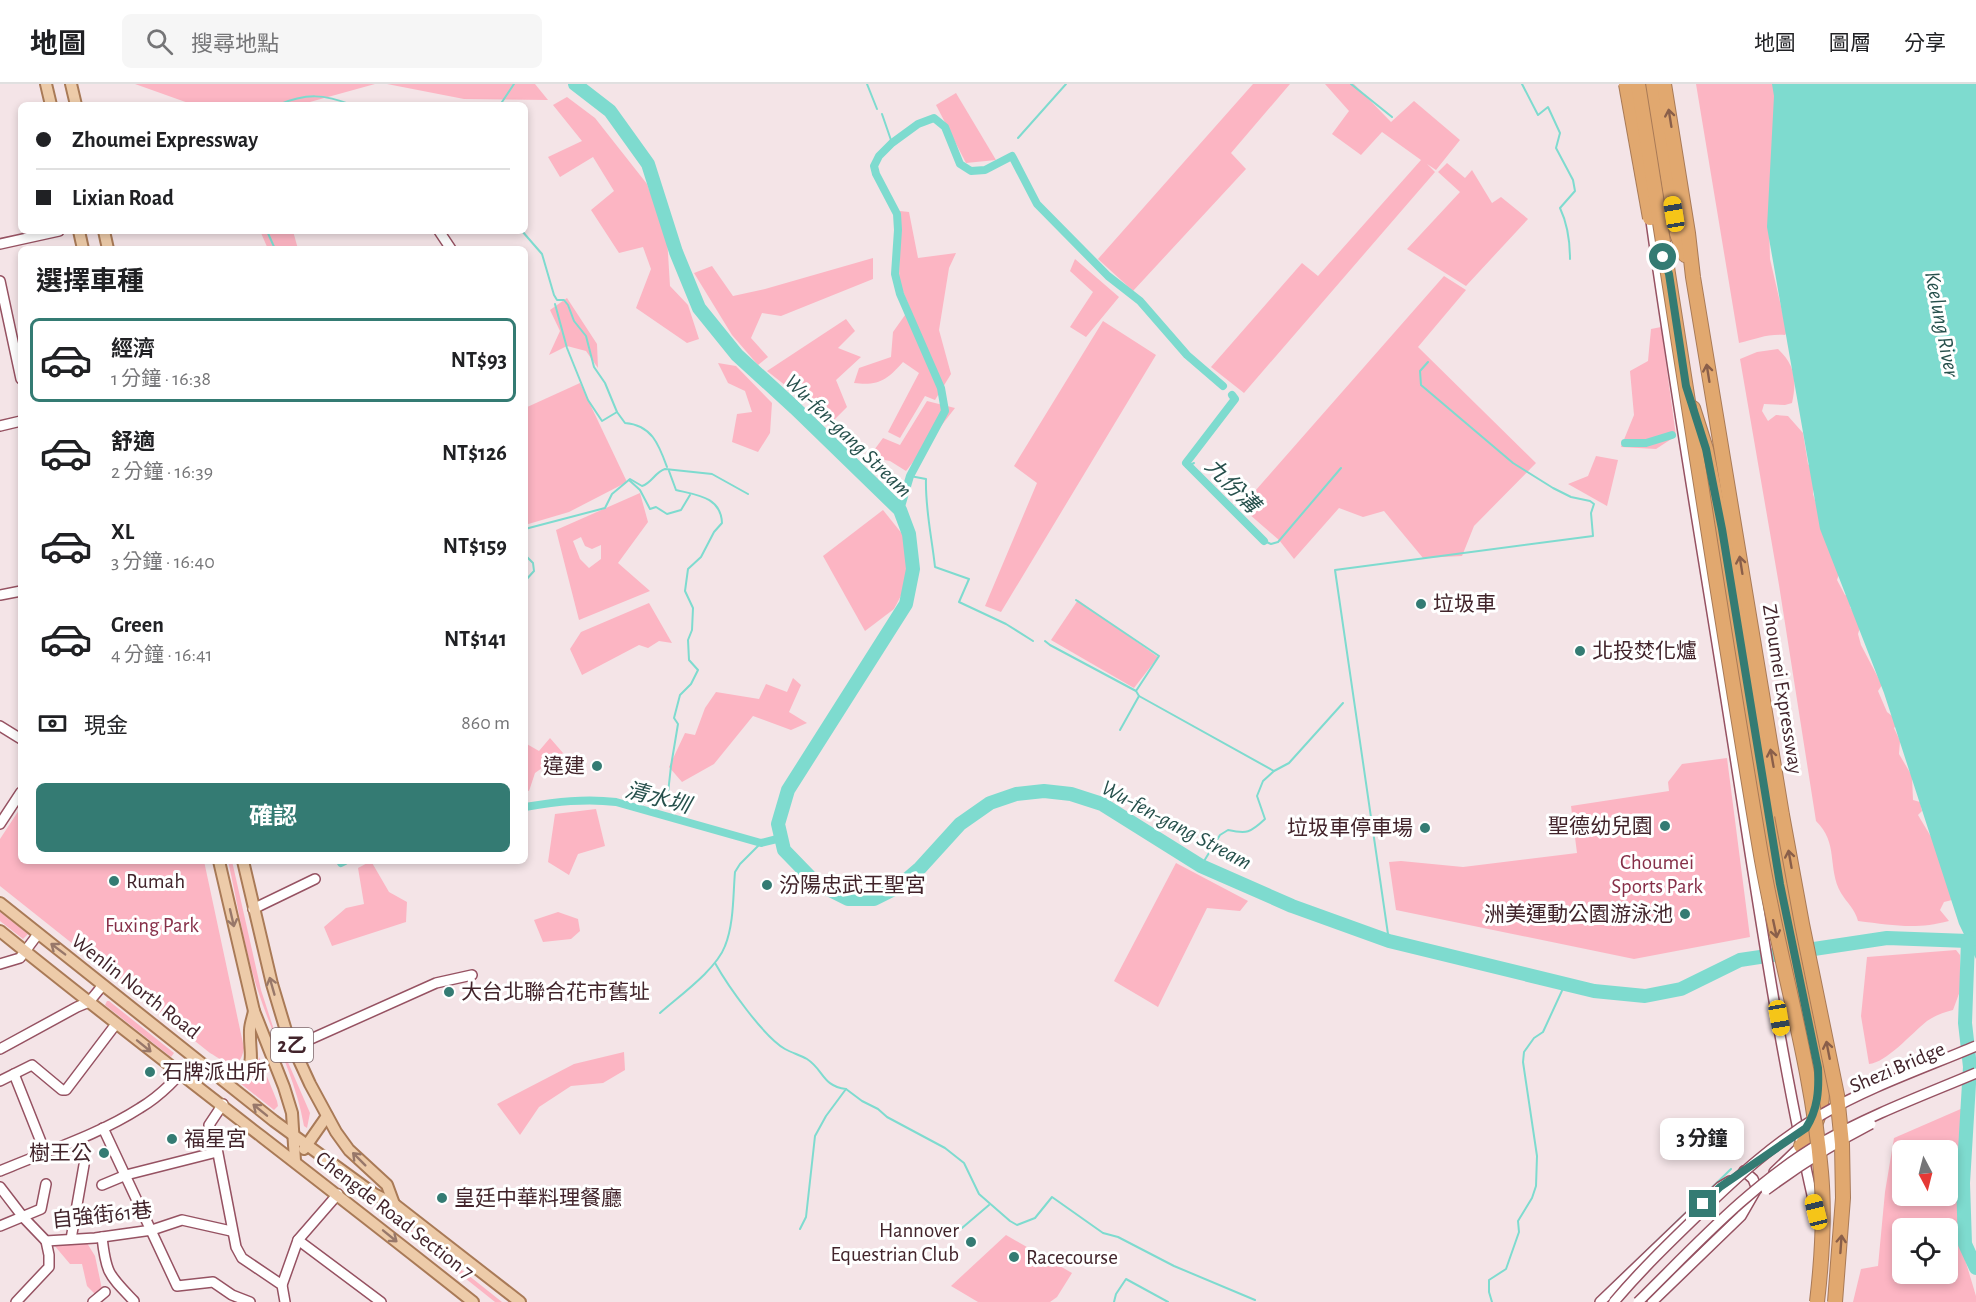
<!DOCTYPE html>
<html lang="zh-TW">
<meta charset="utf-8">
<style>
:root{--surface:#fff;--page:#f6f6f6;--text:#202124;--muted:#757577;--line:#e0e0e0;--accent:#347b73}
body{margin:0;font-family:"Alegreya Sans","Noto Sans TC",sans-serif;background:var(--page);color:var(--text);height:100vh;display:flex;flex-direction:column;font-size:22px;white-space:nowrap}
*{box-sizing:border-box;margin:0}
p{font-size:20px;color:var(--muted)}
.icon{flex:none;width:33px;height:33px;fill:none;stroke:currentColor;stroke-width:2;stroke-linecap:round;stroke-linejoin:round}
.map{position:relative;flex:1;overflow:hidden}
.details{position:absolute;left:18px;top:162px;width:510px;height:618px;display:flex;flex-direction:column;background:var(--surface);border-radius:9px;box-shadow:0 3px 9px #0003}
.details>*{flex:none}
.banner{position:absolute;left:18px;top:18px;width:510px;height:132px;border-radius:9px;box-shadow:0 3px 9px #0003;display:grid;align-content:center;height:132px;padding:0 18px;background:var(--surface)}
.needle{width:39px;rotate:173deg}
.controls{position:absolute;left:1892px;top:1056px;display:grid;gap:12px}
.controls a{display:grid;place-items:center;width:66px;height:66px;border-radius:9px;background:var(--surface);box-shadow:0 3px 9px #0003;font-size:30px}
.end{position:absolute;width:27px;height:27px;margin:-14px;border:8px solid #347b73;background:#fff;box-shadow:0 0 0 3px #fff}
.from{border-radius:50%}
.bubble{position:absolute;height:42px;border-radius:9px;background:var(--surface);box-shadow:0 3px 9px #0003;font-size:20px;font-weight:700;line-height:42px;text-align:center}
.car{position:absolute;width:18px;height:36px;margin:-18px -9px;border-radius:8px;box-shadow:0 0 4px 2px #0007;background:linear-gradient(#f5c518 24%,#345 0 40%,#f5c518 0 76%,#345 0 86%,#f5c518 0)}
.banner b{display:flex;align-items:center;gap:21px;height:57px;font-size:22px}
.banner b+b{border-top:2px solid var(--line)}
.banner i{width:15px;height:15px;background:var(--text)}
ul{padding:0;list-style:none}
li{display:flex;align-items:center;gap:18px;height:84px;margin:0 12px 9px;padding:0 6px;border:3px solid transparent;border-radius:9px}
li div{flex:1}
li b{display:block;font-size:22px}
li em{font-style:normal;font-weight:700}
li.active{border-color:var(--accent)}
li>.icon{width:54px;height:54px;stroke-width:1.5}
h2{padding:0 18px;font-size:27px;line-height:72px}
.pay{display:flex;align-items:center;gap:15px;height:66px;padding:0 18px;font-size:22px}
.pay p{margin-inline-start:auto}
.primary-button{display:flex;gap:12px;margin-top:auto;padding:12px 18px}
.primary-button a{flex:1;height:69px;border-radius:9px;background:var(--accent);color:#fff;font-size:24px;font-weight:700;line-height:69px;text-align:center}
header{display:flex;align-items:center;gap:36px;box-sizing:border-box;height:84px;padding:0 30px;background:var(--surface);border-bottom:2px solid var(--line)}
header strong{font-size:28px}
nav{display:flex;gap:33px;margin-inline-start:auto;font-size:21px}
.search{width:420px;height:54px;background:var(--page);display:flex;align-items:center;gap:15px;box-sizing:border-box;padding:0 21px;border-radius:9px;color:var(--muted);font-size:22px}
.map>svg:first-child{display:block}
</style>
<header>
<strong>地圖</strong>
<div class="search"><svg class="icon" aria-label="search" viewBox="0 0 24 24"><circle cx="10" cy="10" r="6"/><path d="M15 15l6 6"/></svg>搜尋地點</div>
<nav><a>地圖</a><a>圖層</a><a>分享</a></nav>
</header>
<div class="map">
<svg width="1976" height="1218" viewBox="0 0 1976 1218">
<rect width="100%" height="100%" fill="#f4e4e7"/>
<g fill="#fcb5c3" fill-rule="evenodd">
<polygon points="135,0 375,0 299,21 194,21"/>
<polygon points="387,0 535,0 548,16 464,15"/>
<polygon points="1253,0 1290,0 1231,69 1246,85 1133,207 1098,175"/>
<polygon points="1325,0 1354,0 1391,38 1414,17 1460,56 1436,86 1427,80 1435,88 1244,309 1211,283 1302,179 1318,192 1421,76 1382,48 1361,71 1332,50 1349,27"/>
<path d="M1696 0H1776L1769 142 1770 175 1787 248 1785 251C1765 250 1758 255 1739 259Z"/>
<polygon points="956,9 996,76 966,79 936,21"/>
<polygon points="567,13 595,34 647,100 667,153 670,202 688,221 699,255 687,259 636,224 651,185 643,163 619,169 591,126 614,107 593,73 560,93 548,73 582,57 553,21"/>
<polygon points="1447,79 1465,94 1472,86 1492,119 1501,113 1528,135 1466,202 1407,165 1460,108 1438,88"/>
<path d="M900 127 909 128 918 174 956 169 949 184 939 246 951 290 935 316 925 312 900 354 888 348 919 289 903 278C887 296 879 302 854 299L859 284 891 273 893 248 910 224 899 198Z"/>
<polygon points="269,147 293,147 298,165 268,165 261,149"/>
<polygon points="873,174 873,195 781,232 762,229 751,254 768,273 758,281 732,251 694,189 712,182 733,212 765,205"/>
<polygon points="1075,175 1119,213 1086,253 1070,243 1093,208 1070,187"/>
<polygon points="1444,192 1466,206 1418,263 1536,379 1474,442 1462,472 1423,474 1384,427 1363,433 1339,424 1294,475 1279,456 1241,423"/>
<polygon points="567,214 597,260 598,284 586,267 567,262 549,271 560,247 550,226"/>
<polygon points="846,235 855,247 838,264 861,273 836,296 847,323 832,338 767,287"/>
<polygon points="1103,237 1156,271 1001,528 985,522 1037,399 1014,382"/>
<polygon points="1661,243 1676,352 1656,365 1621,363 1634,331 1630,287 1648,277 1651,245"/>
<path d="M1778 265C1795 281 1797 296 1792 319L1785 321 1764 320 1762 327 1768 337 1776 331 1788 332 1803 349 1808 380 1814 387 1813 410 1839 490 1837 496 1845 511 1852 513 1854 518 1850 523 1861 540 1858 550 1861 561 1882 601 1878 607 1887 628 1896 635 1898 640 1894 644 1900 657 1899 670 1912 692 1913 716 1920 718 1922 727 1918 731 1939 766 1952 816 1944 818 1940 826 1949 837C1915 846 1893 841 1858 837 1855 825 1847 819 1841 809 1827 784 1839 759 1816 737L1779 501 1740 275 1757 268Z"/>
<polygon points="718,279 736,282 772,319 770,349 758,368 732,358 737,330 752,328 745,307 728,299"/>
<polygon points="580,299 627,398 569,428 525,441 525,324"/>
<polygon points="927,317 955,324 906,387 890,377 869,373 883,354 900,361"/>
<polygon points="1596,372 1618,376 1607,422 1568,400 1588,392"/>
<path d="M640 409 648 438 618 479 650 507 579 536 556 446ZM581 453 585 462 592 465 601 461V475L589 484 580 475 573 457Z"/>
<polygon points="883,426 907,456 907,500 894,525 865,547 823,472"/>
<polygon points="1078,516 1158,573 1134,604 1051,556"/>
<polygon points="649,519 672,559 659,557 648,564 639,561 582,591 570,565 581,548"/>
<polygon points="793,594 801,601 789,628 807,639 791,646 753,632 714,680 682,698 669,683 685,649 695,651 705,624 716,608 759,615 766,600 787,608"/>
<polygon points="550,654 563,669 535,689 529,707 525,706 525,659 539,667"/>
<polygon points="1727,674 1750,853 1634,875 1396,826 1389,778 1401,777 1463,783 1577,769 1571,722 1669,707 1668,698 1682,680"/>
<path d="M21 723V777H204L244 964C240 989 225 978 210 969L0 802V755Z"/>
<polygon points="596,725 605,762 578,770 569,791 548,778 555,730"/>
<path d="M228 777H232L261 906 274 946 310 1029 307 1044 304 1042C296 995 273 953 258 907 244 865 238 820 228 777Z"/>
<polygon points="371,777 389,808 407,818 406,838 332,862 324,843 346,824 364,820 358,784"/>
<polygon points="1176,779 1248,817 1240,827 1207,824 1158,923 1114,897"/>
<polygon points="0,828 28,850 23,855 0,837"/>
<polygon points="558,828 578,835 580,847 571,855 543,858 534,836"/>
<path d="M1956 866 1960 871V907L1953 926C1944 928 1934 932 1927 937 1912 949 1886 979 1869 980L1861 932 1867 873Z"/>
<polygon points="107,917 109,917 174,969 171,973 105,921"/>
<polygon points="624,968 625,986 603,999 571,1002 539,1023 520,1051 497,1020 574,980"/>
<path d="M259 973 277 1017 278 1022 274 1026 240 999C250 992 258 985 259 973Z"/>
<path d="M1963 1024 1956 1111 1964 1172 1976 1212V1218H1853L1861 1185 1878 1182 1885 1108 1894 1054ZM1947 1066V1112H1902V1066ZM1947 1144V1190H1902V1144Z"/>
<polygon points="361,1111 405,1141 502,1218 495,1218"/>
<polygon points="1006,1151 1072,1189 1057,1213 1050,1218 978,1218 951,1202"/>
<polygon points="87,1159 95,1172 102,1205 96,1211 87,1202 82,1180 70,1180 54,1161"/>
</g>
<polygon fill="#7edbcf" points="1772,0 1976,0 1976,875 1959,840 1884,609 1820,445 1767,143 1774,12"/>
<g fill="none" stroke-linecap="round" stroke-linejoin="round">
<g stroke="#7edbcf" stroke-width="2">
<polyline points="867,0 877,25"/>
<polyline points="1351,0 1392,33"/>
<path d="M1522 0 1538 31 1548 23 1560 49 1556 64 1573 96 1575 107 1560 124C1568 141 1570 156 1570 175"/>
<path d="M278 21C306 9 324 10 352 21"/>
<polyline points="500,21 514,0"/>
<polyline points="882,30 892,59"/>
<polyline points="1018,54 1066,0"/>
<polyline points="250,147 251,147"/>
<polyline points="267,147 275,165"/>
<path d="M522 147 542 170 554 211 557 216H564L568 221 574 237 586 252 594 283 605 299 617 328 625 339C652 341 659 361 667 383"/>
<polyline points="555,220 567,264 588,316 602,337 617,328"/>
<polyline points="1186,383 1194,379"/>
<path d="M910 392 926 395C925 425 932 454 935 483L969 495 959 518 1006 540 1033 557"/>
<polyline points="629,396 640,406 650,425 656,423 667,430 681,426 690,411"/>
<path d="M525 445 605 424 612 410 630 395 642 402C652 399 655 388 665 385L712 390 748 410"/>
<polyline points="1264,457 1271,460 1278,458 1341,384"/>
<polyline points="525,471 533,479 534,487 525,497"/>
<polyline points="1076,516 1159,572 1136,607"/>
<polyline points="1045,557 1050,561 1136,607 1139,612 1274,687"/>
<polyline points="1120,646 1139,612"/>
<path d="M668 709 671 682 678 640 674 634 680 611 691 600 698 586 689 576 688 556 692 546 693 524 685 507 688 485 701 473 714 448 722 439C721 413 697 411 676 406L669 387"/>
<path d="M1201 782 1220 751 1228 746C1247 750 1250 749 1265 735L1257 712 1263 697 1274 687 1289 679 1343 619"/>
<polyline points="1389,857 1335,486 1593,452 1591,429 1594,420 1590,417 1571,413 1553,404 1513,379 1421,301 1420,287 1428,278"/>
<path d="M715 879C728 902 763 952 785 965 792 969 800 971 807 975 824 986 822 1002 846 1005L826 1032 815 1052 806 1133 800 1145"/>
<path d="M660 929C679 912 716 886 725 862 734 840 733 811 735 788L740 780 761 759"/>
<polyline points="846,1005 862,1017 878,1025 887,1033 945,1064 964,1079 979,1110 1010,1137 1017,1141 1035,1134 1052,1113 1103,1149 1118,1153 1174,1182 1255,1216"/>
<polyline points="962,1144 989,1121"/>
<polyline points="1609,1203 1731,1085"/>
<polyline points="1114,1218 1116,1210 1126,1195 1168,1218"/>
<polyline points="1492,1218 1489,1208 1489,1196 1506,1185 1519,1148 1518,1137 1532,1114 1536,1102 1537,1072 1523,978 1524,968 1534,954 1543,948 1566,898"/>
</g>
<g stroke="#7edbcf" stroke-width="8">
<polyline points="1232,311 1235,315 1186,379 1264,457"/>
<polyline points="1625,359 1646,359 1672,351"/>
<polyline points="900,426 910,392 945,327 941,304 900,210 895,190 898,146 897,130 876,90 874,82 879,72 892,59 918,40 934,34 945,43 960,80 971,87 985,86 1012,72 1037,120 1108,192 1140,217 1187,271 1223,302"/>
<path d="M525 723C556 718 585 714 616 718L761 759 781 754"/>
<polyline points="341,779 345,777"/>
</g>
<g stroke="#7edbcf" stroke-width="14">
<polyline points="575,0 610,27 648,80 676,168 699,224 737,271 795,324 900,426 909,450 913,485 906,520 788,706 778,740 784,766 816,799 848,815 874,815 898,803 920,784 960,740 990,719 1016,710 1044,707 1071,710 1102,720 1201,782 1292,822 1389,857 1594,907 1645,912 1681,905 1740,876 1887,854 1968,857 1976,854"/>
<polyline points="1968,857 1965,939 1970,983 1963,1099 1965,1160 1976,1184"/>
</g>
<defs>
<g id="minor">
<path d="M1650 130C1674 303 1704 475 1731 647 1757 811 1780 976 1818 1137"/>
<polyline points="439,147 451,165"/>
<polyline points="0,160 59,147"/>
<polyline points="0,197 21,295"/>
<polyline points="0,342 21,337"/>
<polyline points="0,511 21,507"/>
<polyline points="0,642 21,655"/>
<polyline points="0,740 21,708"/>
<polyline points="253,825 315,795"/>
<polyline points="0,880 20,874 38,850"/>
<polyline points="293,963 436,899 472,891"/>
<polyline points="0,965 77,923 89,918 103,901"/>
<polyline points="14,990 45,1068"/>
<polyline points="0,997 32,981 62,1006 66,1006 116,940"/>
<polyline points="223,1020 209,1041 215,1054 236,1163 242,1174 282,1201 285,1218"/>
<polyline points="103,1044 177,1202 213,1198 232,1211 250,1218"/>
<path d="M0 1087C47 1067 98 1051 140 1024 162 1011 178 993 194 974"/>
<polyline points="1744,1087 1753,1095 1757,1105"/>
<polyline points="1774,1088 1801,1062"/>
<polyline points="102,1101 126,1091 217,1068"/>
<polyline points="0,1103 23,1133 46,1157 95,1154 152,1146 182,1136 231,1147"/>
<polyline points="0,1142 41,1125 46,1100"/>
<path d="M102 1153C106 1190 109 1191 134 1217"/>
<polyline points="71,1155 84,1081"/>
<polyline points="298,1156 381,1218"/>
<polyline points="282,1201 298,1156 338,1110"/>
<polyline points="16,1218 49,1183 49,1171 46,1157"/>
<polyline points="93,1218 105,1208"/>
<polyline points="1600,1218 1720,1103 1730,1097"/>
<polyline points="1652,1218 1741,1132 1756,1106"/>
</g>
<g id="major">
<polyline points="46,0 51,21"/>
<polyline points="71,0 76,21"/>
<polyline points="79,147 83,165"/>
<polyline points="104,147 108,165"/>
<polyline points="219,777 254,927 284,1003 292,1029 295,1077"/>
<polyline points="243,777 272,900 287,950 310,1000 336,1048 349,1066 387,1101 394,1120"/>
<polyline points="0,819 274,1037 374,1110 394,1120 520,1218"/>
<path d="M0 847C156 973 316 1093 473 1218"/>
<path d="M222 995C261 984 249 979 250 946 250 940 253 933 254 927"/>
<polyline points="304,1065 327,1032"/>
</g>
<g id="highway">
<polyline points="1652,0 1677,150 1685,171"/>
<polyline points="1664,0 1688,149 1693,193 1782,731"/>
<path d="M1693 324 1706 365 1722 445 1780 800 1822 1008C1822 1029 1815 1046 1801 1062"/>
</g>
</defs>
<use href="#minor" stroke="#965262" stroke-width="12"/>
<use href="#major" stroke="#a97a57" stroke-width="14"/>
<use href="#highway" stroke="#a97a57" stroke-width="16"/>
<use href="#minor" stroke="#fff" stroke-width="9"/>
<use href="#major" stroke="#edcba9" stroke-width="10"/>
<use href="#highway" stroke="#e1a86f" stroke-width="14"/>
<defs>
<g id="minor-bridge">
<path d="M1766 1106C1800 1081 1834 1059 1871 1040"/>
<path d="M1614 1218C1641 1186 1670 1158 1700 1129 1738 1092 1775 1058 1821 1031 1869 1003 1924 984 1976 962"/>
<path d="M1638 1218C1695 1162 1751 1100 1821 1059 1870 1031 1924 1011 1976 989"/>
</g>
<g id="highway-bridge">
<polyline points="1626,0 1650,134"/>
<path d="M1638 0C1679 255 1717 511 1760 765 1778 873 1812 979 1821 1088 1825 1131 1822 1175 1817 1218"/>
<polyline points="1782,731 1802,840 1837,1011 1842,1060 1843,1114 1835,1218"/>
</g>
</defs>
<use href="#minor-bridge" stroke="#965262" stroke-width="12" stroke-linecap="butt"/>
<use href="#highway-bridge" stroke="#a97a57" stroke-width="16" stroke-linecap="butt"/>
<use href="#minor-bridge" stroke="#fff" stroke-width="9"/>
<use href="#highway-bridge" stroke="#e1a86f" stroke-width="14"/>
</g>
<defs><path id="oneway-shaft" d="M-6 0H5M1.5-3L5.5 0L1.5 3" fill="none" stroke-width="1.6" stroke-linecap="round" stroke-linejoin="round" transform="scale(1.5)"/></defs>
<g stroke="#8a5f4a">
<use href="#oneway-shaft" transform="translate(1670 34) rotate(-99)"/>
<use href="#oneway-shaft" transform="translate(1708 289) rotate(-99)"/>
<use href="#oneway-shaft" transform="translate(1741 481) rotate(-99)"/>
<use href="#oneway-shaft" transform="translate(1772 674) rotate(-100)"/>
<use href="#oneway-shaft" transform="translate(1790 775) rotate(-100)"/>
<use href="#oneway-shaft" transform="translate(1775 845) rotate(78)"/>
<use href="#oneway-shaft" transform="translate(1828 966) rotate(-101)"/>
<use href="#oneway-shaft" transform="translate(1841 1160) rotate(-86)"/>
</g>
<g stroke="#98786a">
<use href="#oneway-shaft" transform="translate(232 834) rotate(77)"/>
<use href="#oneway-shaft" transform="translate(58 865) rotate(-143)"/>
<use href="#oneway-shaft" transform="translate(272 902) rotate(-106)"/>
<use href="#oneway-shaft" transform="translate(144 962) rotate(39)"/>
<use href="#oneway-shaft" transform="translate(260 1026) rotate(-141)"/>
<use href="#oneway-shaft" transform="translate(359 1075) rotate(-135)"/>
<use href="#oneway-shaft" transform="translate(390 1152) rotate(39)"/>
</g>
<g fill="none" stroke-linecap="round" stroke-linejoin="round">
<path stroke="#347b73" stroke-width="8" d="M1663 173 1669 190 1686 302 1706 365 1722 445 1780 800 1818 984C1819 1006 1818 1025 1806 1044L1720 1103 1703 1120"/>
</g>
<g fill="#347b73" stroke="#fff" stroke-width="2">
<circle cx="1421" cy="520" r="6"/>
<circle cx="1580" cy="567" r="6"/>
<circle cx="597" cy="682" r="6"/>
<circle cx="1665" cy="742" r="6"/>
<circle cx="1425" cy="744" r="6"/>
<circle cx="114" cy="797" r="6"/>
<circle cx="767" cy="801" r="6"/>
<circle cx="1685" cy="830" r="6"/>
<circle cx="449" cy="908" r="6"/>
<circle cx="150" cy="988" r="6"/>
<circle cx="172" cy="1055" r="6"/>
<circle cx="104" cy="1069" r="6"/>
<circle cx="442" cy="1114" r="6"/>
<circle cx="971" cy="1158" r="6"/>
<circle cx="1014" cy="1173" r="6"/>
</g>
<g text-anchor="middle" stroke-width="6" stroke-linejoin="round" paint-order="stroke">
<rect fill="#fff" stroke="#7b666b" stroke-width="1.5" x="271" y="944" width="42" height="34" rx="4.5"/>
<g font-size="20" font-weight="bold" fill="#42242b">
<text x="292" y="968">2乙</text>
</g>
<g font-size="21" fill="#42242b" stroke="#fff" text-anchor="start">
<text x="1433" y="527">垃圾車</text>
<text x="1592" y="574">北投焚化爐</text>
<text x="585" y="689" text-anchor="end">違建</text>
<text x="1653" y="749" text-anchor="end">聖德幼兒園</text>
<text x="1413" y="751" text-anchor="end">垃圾車停車場</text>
<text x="126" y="804">Rumah</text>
<text x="779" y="808">汾陽忠武王聖宮</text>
<text x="1673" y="837" text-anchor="end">洲美運動公園游泳池</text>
<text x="461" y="915">大台北聯合花市舊址</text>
<text x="162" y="995">石牌派出所</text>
<text x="184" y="1062">福星宮</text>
<text x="92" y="1076" text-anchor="end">樹王公</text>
<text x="454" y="1121">皇廷中華料理餐廳</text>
<text x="959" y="1153" text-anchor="end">Hannover<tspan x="959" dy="24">Equestrian Club</tspan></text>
<text x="1026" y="1180">Racecourse</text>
</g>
<g font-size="21" fill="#42242b" stroke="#fff">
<text transform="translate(1783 605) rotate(81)" y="7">Zhoumei Expressway</text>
<text transform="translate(136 902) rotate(38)" y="7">Wenlin North Road</text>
<text transform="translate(1897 983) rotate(-23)" y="7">Shezi Bridge</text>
<text transform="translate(102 1131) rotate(-6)" y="7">自強街61巷</text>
<text transform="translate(395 1131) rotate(38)" y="7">Chengde Road Section 7</text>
</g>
<g font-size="21" fill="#862f48" stroke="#fff">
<text x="1657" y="785">Choumei<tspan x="1657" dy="24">Sports Park</tspan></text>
<text x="152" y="848">Fuxing Park</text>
</g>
<g font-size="22" font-style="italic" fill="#26504c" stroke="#fff">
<text transform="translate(1943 240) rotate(79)" y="8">Keelung River</text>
<text transform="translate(849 351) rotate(44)" y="8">Wu-fen-gang Stream</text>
<text transform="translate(1233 401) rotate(45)" y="8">九份溝</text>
<text transform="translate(658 713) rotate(15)" y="8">清水圳</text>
<text transform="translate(1177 740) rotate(28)" y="8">Wu-fen-gang Stream</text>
</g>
</g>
</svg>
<div class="controls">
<a><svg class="needle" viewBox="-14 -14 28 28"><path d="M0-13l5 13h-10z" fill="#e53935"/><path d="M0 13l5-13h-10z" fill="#757577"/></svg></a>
<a><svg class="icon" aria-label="locate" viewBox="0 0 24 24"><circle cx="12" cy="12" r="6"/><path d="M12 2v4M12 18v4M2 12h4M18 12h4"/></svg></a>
</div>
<i class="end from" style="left:1663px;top:173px"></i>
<i class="end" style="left:1703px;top:1120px"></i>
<div class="bubble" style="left:1660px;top:1034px;width:84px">3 分鐘</div>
<i class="car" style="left:1674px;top:130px;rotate:351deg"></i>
<i class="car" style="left:1779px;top:934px;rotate:170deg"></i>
<i class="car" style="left:1816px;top:1128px;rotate:346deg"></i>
<div class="banner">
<b><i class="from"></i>Zhoumei Expressway</b>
<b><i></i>Lixian Road</b>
</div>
<section class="details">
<h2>選擇車種</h2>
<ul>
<li class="active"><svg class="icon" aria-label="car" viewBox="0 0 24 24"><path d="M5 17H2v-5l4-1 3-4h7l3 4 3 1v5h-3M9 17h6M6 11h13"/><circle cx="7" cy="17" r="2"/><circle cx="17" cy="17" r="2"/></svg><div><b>經濟</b><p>1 分鐘 · 16:38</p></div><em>NT$93</em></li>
<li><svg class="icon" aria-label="car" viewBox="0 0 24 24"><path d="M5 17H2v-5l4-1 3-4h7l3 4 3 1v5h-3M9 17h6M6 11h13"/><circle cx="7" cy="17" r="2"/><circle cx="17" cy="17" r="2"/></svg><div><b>舒適</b><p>2 分鐘 · 16:39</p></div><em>NT$126</em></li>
<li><svg class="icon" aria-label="car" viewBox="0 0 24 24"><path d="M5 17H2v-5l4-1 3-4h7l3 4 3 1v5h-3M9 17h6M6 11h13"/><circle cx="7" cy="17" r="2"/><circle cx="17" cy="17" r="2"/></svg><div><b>XL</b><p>3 分鐘 · 16:40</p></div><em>NT$159</em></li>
<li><svg class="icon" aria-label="car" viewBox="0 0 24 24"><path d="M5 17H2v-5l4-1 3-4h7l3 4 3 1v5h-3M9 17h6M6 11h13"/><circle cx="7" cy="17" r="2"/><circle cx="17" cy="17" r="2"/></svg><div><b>Green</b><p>4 分鐘 · 16:41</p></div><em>NT$141</em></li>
</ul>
<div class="pay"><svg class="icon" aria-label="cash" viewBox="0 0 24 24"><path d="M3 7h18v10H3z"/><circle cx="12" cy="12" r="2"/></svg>現金<p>860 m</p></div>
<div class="primary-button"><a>確認</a></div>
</section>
</div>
